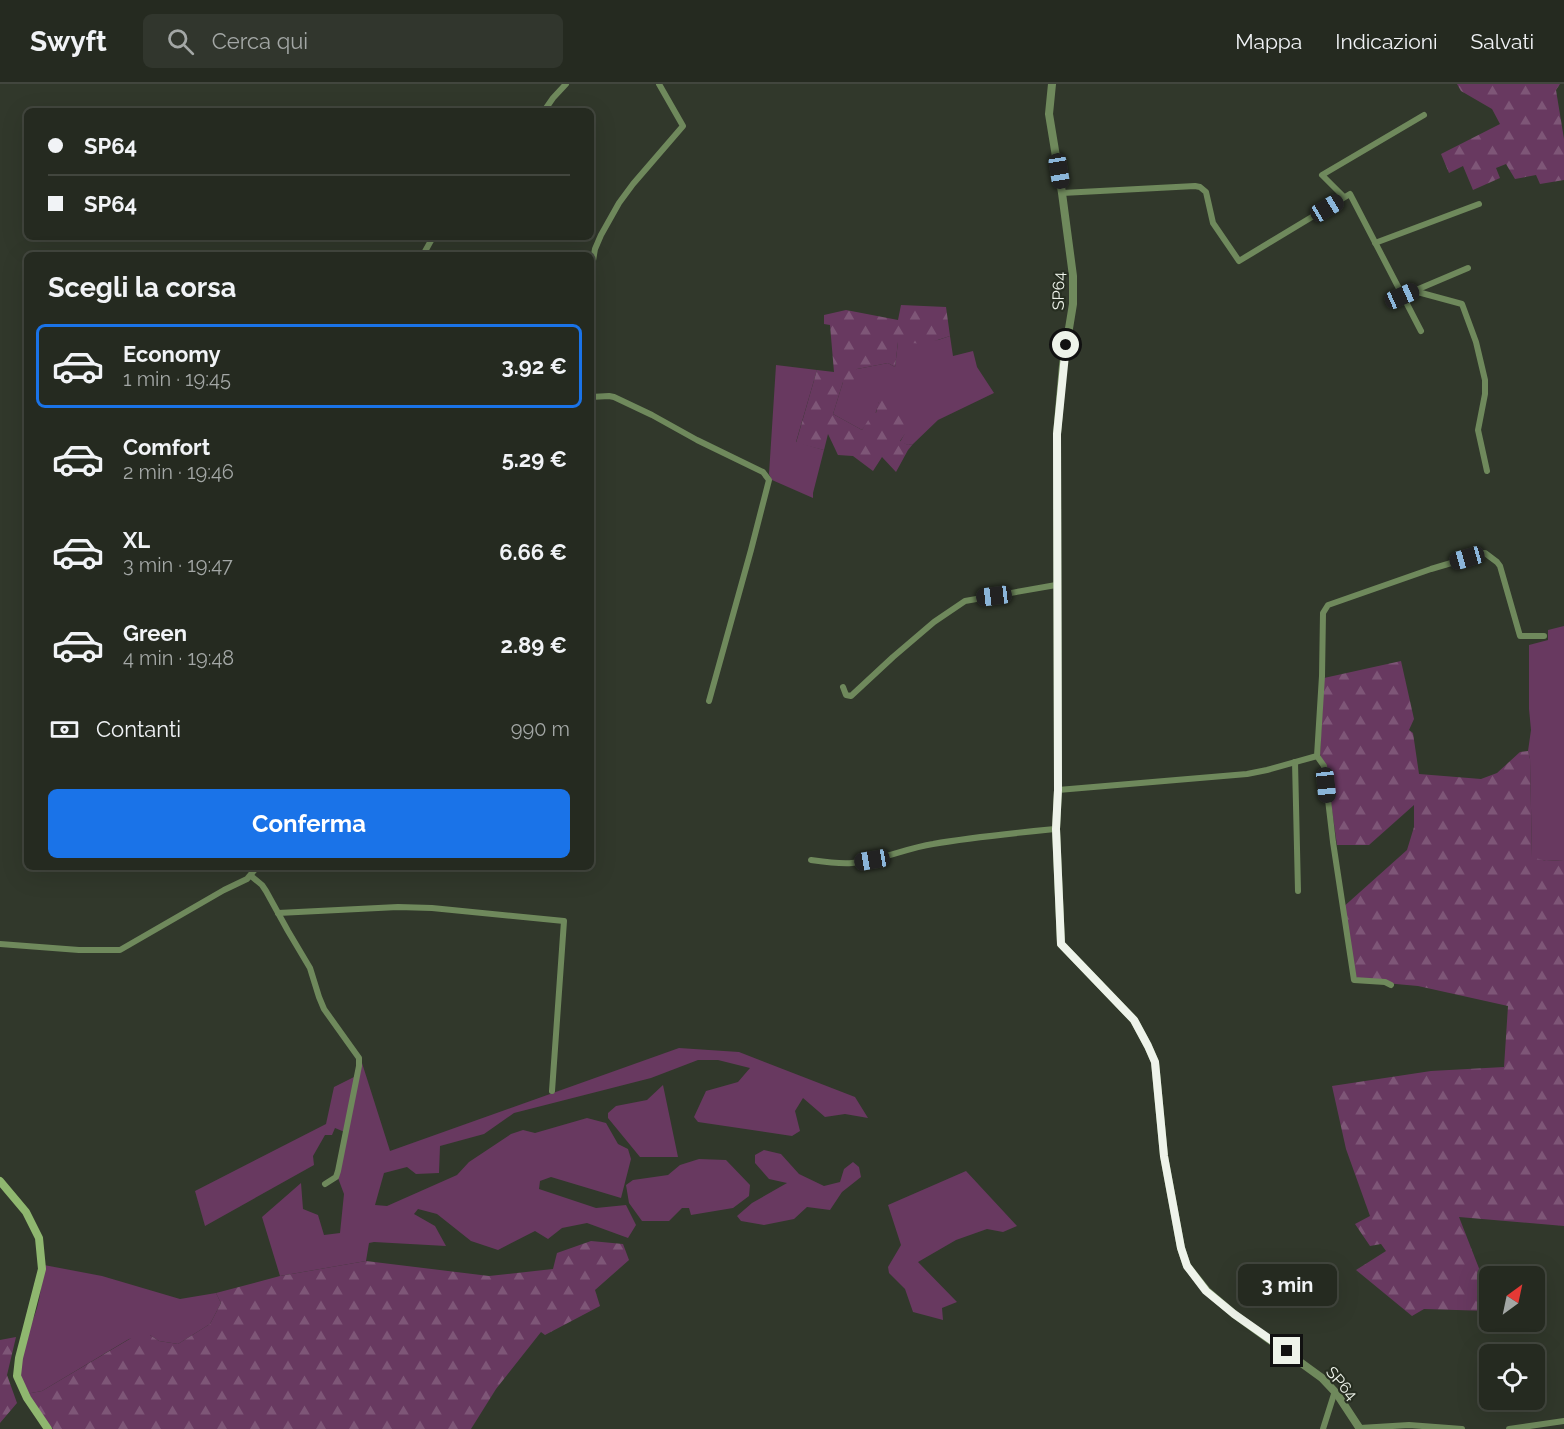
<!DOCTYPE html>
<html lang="it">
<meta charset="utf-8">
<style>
:root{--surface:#252a20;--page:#31362d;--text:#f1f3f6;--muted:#a3a7a5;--line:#42463e;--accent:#1a73e8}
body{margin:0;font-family:Raleway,sans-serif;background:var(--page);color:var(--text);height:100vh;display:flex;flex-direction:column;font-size:22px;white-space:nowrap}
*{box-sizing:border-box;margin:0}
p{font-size:20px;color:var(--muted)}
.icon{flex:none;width:33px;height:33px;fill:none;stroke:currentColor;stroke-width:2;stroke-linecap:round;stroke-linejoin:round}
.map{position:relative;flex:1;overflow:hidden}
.sheet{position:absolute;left:24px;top:168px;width:570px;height:618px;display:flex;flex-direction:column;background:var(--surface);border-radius:9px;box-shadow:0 6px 24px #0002,0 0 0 2px var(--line)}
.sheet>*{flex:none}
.banner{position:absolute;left:24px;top:24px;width:570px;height:132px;border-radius:9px;box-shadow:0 6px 24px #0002,0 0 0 2px var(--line);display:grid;align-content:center;height:132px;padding:0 24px;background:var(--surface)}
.needle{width:39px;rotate:33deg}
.tools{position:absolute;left:1479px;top:1182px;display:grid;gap:12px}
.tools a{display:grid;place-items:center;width:66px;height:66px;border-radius:9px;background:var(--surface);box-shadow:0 6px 24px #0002,0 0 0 2px var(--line);font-size:30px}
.end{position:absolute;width:27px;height:27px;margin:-14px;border:8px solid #eef3ea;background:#111;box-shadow:0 0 0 3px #111}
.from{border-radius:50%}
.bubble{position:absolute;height:42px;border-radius:9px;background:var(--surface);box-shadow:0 6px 24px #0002,0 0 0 2px var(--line);font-size:20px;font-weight:700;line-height:42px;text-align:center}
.car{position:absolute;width:18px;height:36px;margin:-18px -9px;border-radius:8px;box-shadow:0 0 4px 2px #0007;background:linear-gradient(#222 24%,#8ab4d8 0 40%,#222 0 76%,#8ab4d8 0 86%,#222 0)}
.banner b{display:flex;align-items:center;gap:21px;height:57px;font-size:22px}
.banner b+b{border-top:2px solid var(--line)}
.banner i{width:15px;height:15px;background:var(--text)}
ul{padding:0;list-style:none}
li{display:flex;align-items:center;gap:18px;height:84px;margin:0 12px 9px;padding:0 12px;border:3px solid transparent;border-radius:9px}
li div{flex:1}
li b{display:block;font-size:22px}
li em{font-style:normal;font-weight:700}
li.on{border-color:var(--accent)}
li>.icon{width:54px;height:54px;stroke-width:1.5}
h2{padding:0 24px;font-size:27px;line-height:72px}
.pay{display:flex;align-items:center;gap:15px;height:66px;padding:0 24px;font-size:22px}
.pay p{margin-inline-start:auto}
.cta{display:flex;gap:12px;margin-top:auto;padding:12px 24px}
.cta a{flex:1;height:69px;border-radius:9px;background:var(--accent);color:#fff;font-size:24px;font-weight:700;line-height:69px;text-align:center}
header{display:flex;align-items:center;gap:36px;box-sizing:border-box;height:84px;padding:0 30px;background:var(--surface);border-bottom:2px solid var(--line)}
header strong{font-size:28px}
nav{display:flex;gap:33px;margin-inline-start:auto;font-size:21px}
.search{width:420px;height:54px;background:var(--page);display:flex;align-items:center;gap:15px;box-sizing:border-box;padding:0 21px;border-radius:9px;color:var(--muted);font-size:22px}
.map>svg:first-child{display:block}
</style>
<header>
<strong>Swyft</strong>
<div class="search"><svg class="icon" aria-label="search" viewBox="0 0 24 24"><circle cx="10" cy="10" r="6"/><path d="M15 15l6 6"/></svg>Cerca qui</div>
<nav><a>Mappa</a><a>Indicazioni</a><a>Salvati</a></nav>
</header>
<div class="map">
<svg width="1564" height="1345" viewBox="0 0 1564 1345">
<defs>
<pattern id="forest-firs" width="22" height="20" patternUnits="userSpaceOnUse" patternTransform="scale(1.5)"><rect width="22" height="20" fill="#683960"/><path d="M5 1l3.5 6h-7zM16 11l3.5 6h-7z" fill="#7e5677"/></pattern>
</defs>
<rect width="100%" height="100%" fill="#31382b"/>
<g fill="#683960">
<polygon points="950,252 953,272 973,267 977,283 994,309 938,336 913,360 908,361 900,358 905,349 878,318 879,320 875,330 862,346 833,330 843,298 857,285 888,279 895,283 898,258 938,256"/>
<polygon points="776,281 817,286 796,358 824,366 813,409 813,414 772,396 769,390"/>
<polygon points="1564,542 1564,776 1546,777 1532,774 1530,675 1528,667 1531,646 1529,625 1529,561 1548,556 1548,546"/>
<polygon points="679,964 739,968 855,1013 868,1034 845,1030 825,1033 803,1014 795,1027 800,1047 792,1052 698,1038 694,1033 706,1007 738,998 750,984 718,976 698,976 651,994 514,1029 484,1050 440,1062 439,1089 416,1090 407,1083 384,1089 375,1121 387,1122 457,1091 469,1078 511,1050 523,1046 535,1049 587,1034 606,1039 618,1060 628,1065 631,1075 621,1114 551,1093 540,1097 539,1105 596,1124 626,1121 636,1141 628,1154 587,1139 562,1144 548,1155 535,1147 498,1166 471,1157 437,1130 418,1125 414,1130 435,1142 446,1162 374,1158 369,1159 366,1177 280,1192 262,1133 301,1099 303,1125 318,1131 324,1151 340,1149 344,1110 338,1094 347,1049 335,1044 332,1051 325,1051 313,1072 314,1081 205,1142 195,1107 326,1040 334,1003 356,992 362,979 390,1067"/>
<polygon points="663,1001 678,1073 640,1073 608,1034 608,1029 616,1022 647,1016"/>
<polygon points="764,1066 781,1070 799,1090 824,1102 840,1098 844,1085 853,1078 859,1083 861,1093 842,1108 830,1126 807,1123 794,1135 764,1141 741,1137 737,1132 752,1119 787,1099 769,1095 755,1079 755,1071"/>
<polygon points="699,1075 726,1076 750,1101 749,1112 733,1124 691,1131 689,1124 682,1124 669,1137 642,1137 629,1119 626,1101 633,1096 668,1091 680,1081"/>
<polygon points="966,1087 1017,1142 1003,1148 987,1145 956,1156 918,1178 957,1218 942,1224 943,1236 913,1228 905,1205 889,1189 888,1183 901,1161 888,1121"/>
<path d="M44 1181 102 1192 180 1215 216 1209 221 1219 210 1240 178 1260 159 1257 150 1251 129 1255 42 1307 26 1310C9 1280 28 1253 37 1224 41 1210 42 1195 44 1181Z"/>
</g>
<g fill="url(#forest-firs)">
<polygon points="1457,0 1560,0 1556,6 1564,55 1564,96 1540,100 1536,91 1515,95 1506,80 1496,84 1500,94 1473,106 1463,82 1449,89 1441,70 1500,40 1492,25 1461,7"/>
<path d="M901 221 946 223 950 252 925 260 898 258 895 283 888 279 857 285 852 301 843 298 833 330 862 346 874 327 876 329C878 322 878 317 882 311L891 314 912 328 911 331 916 334 900 357 908 361 913 360 908 366 896 388 882 373 873 387 853 372 838 371 828 350 824 366 796 359 817 286 834 288 830 241 824 240V231L846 226 898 236Z"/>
<polygon points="1401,577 1414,635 1409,646 1413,649 1419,690 1481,695 1497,689 1520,668 1528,667 1530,675 1532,773 1546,777 1564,776 1564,1142 1459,1133 1489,1210 1489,1227 1424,1225 1412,1232 1356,1186 1386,1167 1381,1160 1370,1162 1355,1140 1370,1132 1346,1065 1332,1002 1431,987 1504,983 1508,922 1418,902 1363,897 1353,891 1341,825 1407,766 1414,743 1414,721 1369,761 1337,761 1327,691 1320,670 1324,594"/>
<polygon points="591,1157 623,1160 629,1176 595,1206 600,1222 545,1251 541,1248 496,1305 471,1345 53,1345 26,1310 42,1307 138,1250 150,1251 159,1257 178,1260 210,1240 221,1219 216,1209 280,1192 366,1177 489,1192 553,1185 557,1169"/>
<polygon points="16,1253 7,1291 17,1319 0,1339 0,1256"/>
</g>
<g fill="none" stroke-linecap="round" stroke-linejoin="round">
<g stroke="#6f895c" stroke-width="6">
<polyline points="544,27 553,14 566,0"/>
<polyline points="1062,109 1195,102 1200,103 1206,108 1213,139 1239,177 1350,110 1421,247"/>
<polyline points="1344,113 1322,91 1424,31"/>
<polyline points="1375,159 1479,120"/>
<polyline points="423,171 433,153"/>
<polyline points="591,188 595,165 601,151 619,119 633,100 683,42 659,0"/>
<polyline points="1414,207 1462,220 1476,258 1485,296 1485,310 1478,346 1487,387"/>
<polyline points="1402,212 1468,184"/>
<polyline points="591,313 609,312 614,313 652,331 697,356 763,388 769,396 751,466 709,617"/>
<polyline points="843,603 846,611 851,612 893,573 934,538 965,517 1056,501"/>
<polyline points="1317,672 1324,682 1333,758 1354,896 1385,898 1391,901"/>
<polyline points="1295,678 1298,807"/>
<polyline points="1058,706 1247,690 1267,686 1317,672 1322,592 1323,529 1328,521 1331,520 1431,485 1485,469 1497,478 1500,482 1520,552 1544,552"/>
<path d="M811 776C825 778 838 780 852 779 880 777 906 764 933 760 973 753 1015 749 1056 745"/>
<polyline points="251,792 262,801 266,807 288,847 310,884 319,913 324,925 359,974 359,982 338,1087 336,1093 325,1100"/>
<polyline points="278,829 398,823 432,824 564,837 552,1007"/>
<polyline points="0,860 79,866 120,866 224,806 247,795 257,783"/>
<polyline points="1360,1344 1409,1341 1462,1345"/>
<polyline points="1323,1345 1335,1307"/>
<polyline points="1509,1345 1564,1337"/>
</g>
<polyline stroke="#6f895c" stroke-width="8" points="1052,0 1049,30 1062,109 1073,192 1073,220 1063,281 1057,350 1058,706 1056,745 1061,860 1134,936 1148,962 1155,978 1164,1072 1181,1164 1187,1182 1207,1207 1234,1230 1322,1294 1337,1310 1360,1345"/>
<polyline stroke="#8fb76f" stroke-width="8" points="0,1097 26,1128 39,1154 42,1185 19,1274 17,1292 27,1314 48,1345"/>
</g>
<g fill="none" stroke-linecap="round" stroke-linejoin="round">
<polyline stroke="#eef3ea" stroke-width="8" points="1066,261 1057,350 1058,706 1056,745 1061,860 1134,936 1148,962 1155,978 1164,1072 1181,1164 1187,1182 1206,1207 1234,1230 1287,1267"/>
</g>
<g text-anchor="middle" stroke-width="4.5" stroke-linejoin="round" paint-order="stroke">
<g font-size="16" fill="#eef3ea" stroke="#272e21">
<text transform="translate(1058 207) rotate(-89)" y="6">SP64</text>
<text transform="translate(1342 1299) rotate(49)" y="6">SP64</text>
</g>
</g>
</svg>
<div class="tools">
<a><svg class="needle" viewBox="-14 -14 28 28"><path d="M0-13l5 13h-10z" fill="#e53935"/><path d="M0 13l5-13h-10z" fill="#a3a7a5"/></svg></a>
<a><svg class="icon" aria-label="locate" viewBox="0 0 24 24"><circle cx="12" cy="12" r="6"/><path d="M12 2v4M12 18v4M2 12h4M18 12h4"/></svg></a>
</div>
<i class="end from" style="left:1066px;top:261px"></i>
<i class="end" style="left:1287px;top:1267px"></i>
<div class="bubble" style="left:1238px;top:1180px;width:99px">3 min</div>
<i class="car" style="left:1059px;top:87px;rotate:171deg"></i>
<i class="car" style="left:1327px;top:124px;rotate:59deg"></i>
<i class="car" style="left:1402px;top:212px;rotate:66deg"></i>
<i class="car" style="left:1467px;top:474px;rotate:254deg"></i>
<i class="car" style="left:994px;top:512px;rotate:263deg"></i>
<i class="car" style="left:1326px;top:701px;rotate:174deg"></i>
<i class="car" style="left:872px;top:776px;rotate:260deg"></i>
<div class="banner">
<b><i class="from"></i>SP64</b>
<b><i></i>SP64</b>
</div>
<section class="sheet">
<h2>Scegli la corsa</h2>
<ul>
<li class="on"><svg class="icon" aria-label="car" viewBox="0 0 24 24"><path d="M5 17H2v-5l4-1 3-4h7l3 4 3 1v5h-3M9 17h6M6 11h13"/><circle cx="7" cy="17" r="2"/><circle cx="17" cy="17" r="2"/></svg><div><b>Economy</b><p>1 min · 19:45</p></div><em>3.92 €</em></li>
<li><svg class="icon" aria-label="car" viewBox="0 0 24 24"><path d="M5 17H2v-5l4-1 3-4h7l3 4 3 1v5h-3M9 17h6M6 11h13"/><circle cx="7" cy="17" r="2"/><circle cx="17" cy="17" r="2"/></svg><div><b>Comfort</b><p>2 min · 19:46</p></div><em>5.29 €</em></li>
<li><svg class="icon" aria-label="car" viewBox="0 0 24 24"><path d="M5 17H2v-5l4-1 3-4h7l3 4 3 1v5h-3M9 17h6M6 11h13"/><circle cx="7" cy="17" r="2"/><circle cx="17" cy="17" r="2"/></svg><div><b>XL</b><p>3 min · 19:47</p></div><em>6.66 €</em></li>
<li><svg class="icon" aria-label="car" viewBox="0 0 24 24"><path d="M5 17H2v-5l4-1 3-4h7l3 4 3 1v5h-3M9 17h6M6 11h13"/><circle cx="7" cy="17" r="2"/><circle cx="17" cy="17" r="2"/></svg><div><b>Green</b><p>4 min · 19:48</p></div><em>2.89 €</em></li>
</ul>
<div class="pay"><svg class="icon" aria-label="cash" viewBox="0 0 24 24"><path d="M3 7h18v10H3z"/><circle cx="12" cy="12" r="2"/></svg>Contanti<p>990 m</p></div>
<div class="cta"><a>Conferma</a></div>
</section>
</div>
